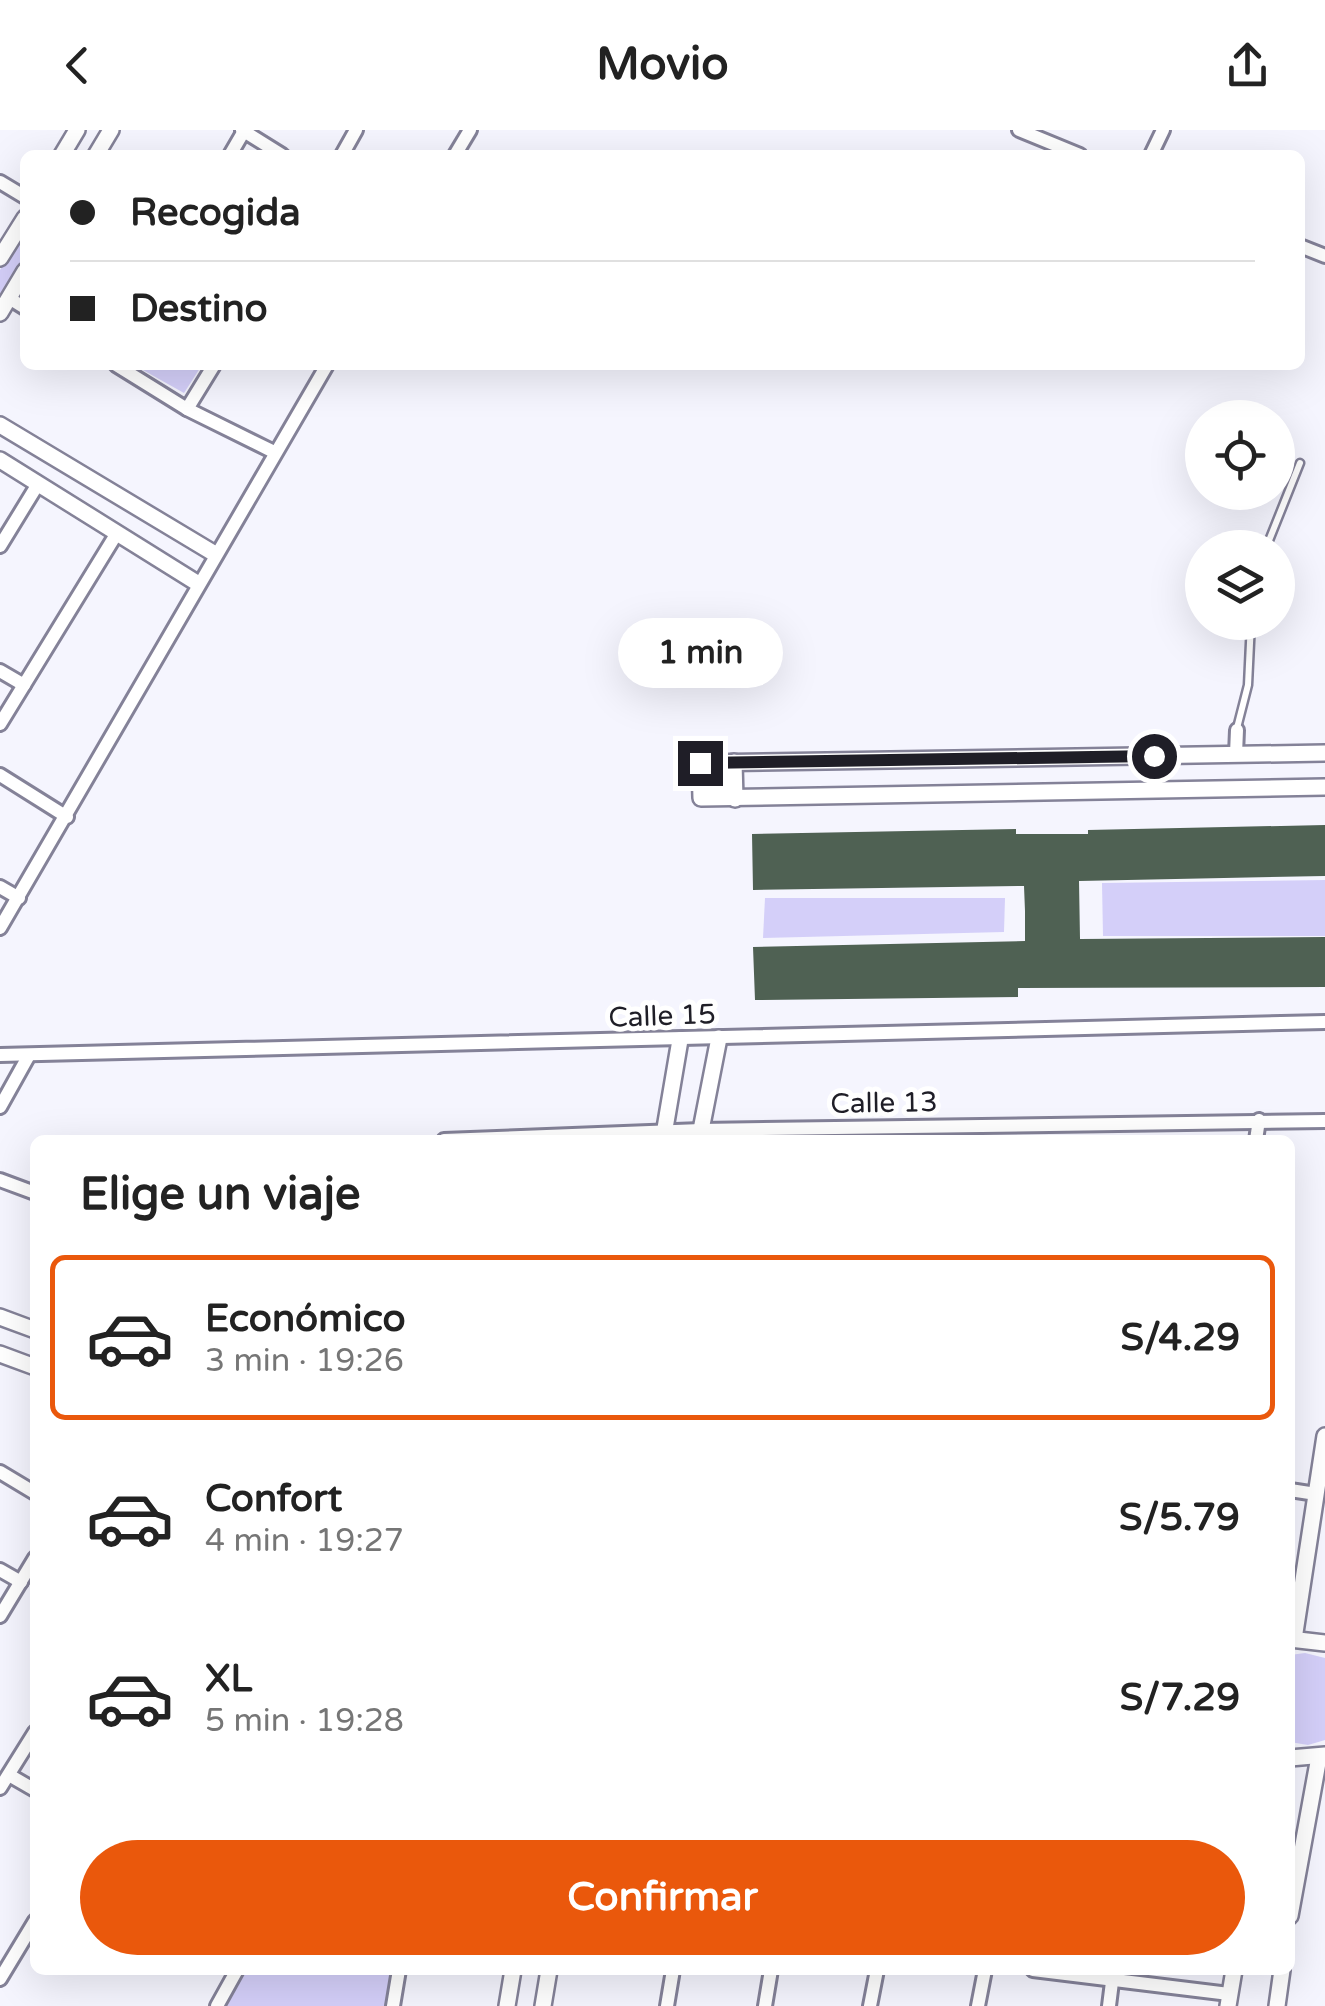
<!DOCTYPE html>
<html lang="es">
<meta charset="utf-8">
<style>
:root{--surface:#fff;--page:#f6f6f6;--text:#222;--muted:#767676;--line:#e0e0e0;--accent:#ea580c}
body{margin:0;font-family:"Varela Round",sans-serif;background:var(--page);color:var(--text);height:100vh;display:flex;flex-direction:column;font-size:38px;white-space:nowrap}
*{box-sizing:border-box;margin:0}
p{font-size:32px;color:var(--muted)}
.icon{flex:none;width:55px;height:55px;fill:none;stroke:currentColor;stroke-width:2;stroke-linecap:round;stroke-linejoin:round}
.map{position:relative;flex:1;overflow:hidden}
.side{position:absolute;left:30px;top:1005px;width:1265px;height:840px;display:flex;flex-direction:column;background:var(--surface);border-radius:15px;box-shadow:0 10px 40px #0002}
.side>*{flex:none}
.banner{position:absolute;left:20px;top:20px;width:1285px;height:220px;border-radius:15px;box-shadow:0 10px 40px #0002;display:grid;align-content:center;height:220px;padding:0 50px;background:var(--surface)}
.tools{position:absolute;left:1185px;top:270px;display:grid;gap:20px}
.tools a{display:grid;place-items:center;width:110px;height:110px;border-radius:50%;background:var(--surface);box-shadow:0 10px 40px #0002;font-size:50px}
.end{position:absolute;width:45px;height:45px;margin:-22px;border:12px solid #1f1e27;background:#fff;box-shadow:0 0 0 5px #fff}
.from{border-radius:50%}
.bubble{position:absolute;height:70px;border-radius:35px;background:var(--surface);box-shadow:0 10px 40px #0002;font-size:32px;font-weight:700;line-height:70px;text-align:center}
.banner b{display:flex;align-items:center;gap:35px;height:95px;font-size:38px}
.banner b+b{border-top:2px solid var(--line)}
.banner i{width:25px;height:25px;background:var(--text)}
ul{padding:0;list-style:none}
li{display:flex;align-items:center;gap:30px;height:165px;margin:0 20px 15px;padding:0 30px;border:5px solid transparent;border-radius:15px}
li div{flex:1}
li b{display:block;font-size:38px}
li em{font-style:normal;font-weight:700}
li.selected{border-color:var(--accent)}
li>.icon{width:90px;height:90px;stroke-width:1.5}
h2{padding:0 50px;font-size:45px;line-height:120px}
.button{display:flex;gap:20px;margin-top:auto;padding:20px 50px}
.button a{flex:1;height:115px;border-radius:60px;background:var(--accent);color:#fff;font-size:40px;font-weight:700;line-height:115px;text-align:center}
header{display:flex;justify-content:space-between;align-items:center;height:130px;padding:0 50px;background:var(--surface);font-size:45px;font-weight:700}
.map>svg:first-child{display:block}
</style>
<header><svg class="icon" aria-label="back" viewBox="0 0 24 24"><path d="M15 5l-7 7 7 7"/></svg>Movio<svg class="icon" aria-label="share" viewBox="0 0 24 24"><path d="M12 15V3M7 8l5-5 5 5M5 13v7h14v-7"/></svg></header>
<div class="map">
<svg width="1325" height="1876" viewBox="0 0 1325 1876">
<rect width="100%" height="100%" fill="#f5f5fe"/>
<g fill="#d4cff9">
<polygon points="25,98 25,131 0,173 0,140"/>
<polygon points="134,235 202,235 184,263"/>
<polygon points="1325,750 1325,806 1103,806 1102,753"/>
<polygon points="765,768 1005,768 1004,802 763,808"/>
<polygon points="1305,1523 1325,1528 1325,1610 1308,1615 1290,1612 1290,1525"/>
<polygon points="247,1840 391,1840 385,1876 225,1876"/>
</g>
<polygon fill="#4f6153" points="1325,695 1325,746 1079,751 1080,809 1325,807 1325,857 1018,858 1018,867 755,870 753,817 1025,811 1025,781 1024,756 753,760 752,704 1016,699 1016,704 1088,704 1088,700"/>
<g fill="none" stroke-linecap="round" stroke-linejoin="round">
<defs>
<g id="service">
<polyline points="1266,418 1300,333"/>
<polyline points="1237,598 1248,555 1251,492"/>
</g>
<g id="minor">
<polyline points="242,0 282,25"/>
<polyline points="1019,0 1080,25"/>
<polyline points="230,25 244,1"/>
<polyline points="342,25 356,0"/>
<polyline points="455,25 470,0"/>
<polyline points="1151,25 1163,0"/>
<polyline points="0,52 25,67"/>
<polyline points="1300,116 1325,126"/>
<polyline points="9,168 25,178"/>
<polyline points="116,235 187,279 274,322"/>
<polyline points="187,279 214,235"/>
<polyline points="0,416 38,354"/>
<polyline points="0,541 24,555"/>
<polyline points="0,594 117,403"/>
<polyline points="1236,624 1237,600"/>
<polyline points="0,645 67,687"/>
<polyline points="0,757 19,768"/>
<polyline points="0,798 327,235"/>
<polyline points="0,925 1325,892"/>
<polyline points="0,977 29,925"/>
<polyline points="444,1010 701,1000 1325,991"/>
<polyline points="1256,1010 1259,990"/>
<polyline points="0,1050 35,1063"/>
<polyline points="0,1342 35,1363"/>
<polyline points="1290,1360 1316,1364"/>
<polyline points="0,1440 21,1452"/>
<polyline points="0,1486 35,1428"/>
<polyline points="9,1645 35,1660"/>
<polyline points="0,1658 35,1602"/>
<polyline points="1033,1840 1229,1864"/>
<polyline points="0,1849 35,1791"/>
<polyline points="217,1876 237,1840"/>
<polyline points="393,1876 399,1840"/>
<polyline points="667,1876 673,1840"/>
<polyline points="765,1876 771,1840"/>
<polyline points="870,1876 877,1840"/>
<polyline points="978,1876 985,1840"/>
<polyline points="1109,1876 1112,1852"/>
</g>
<g id="tertiary">
<polyline points="62,25 77,0"/>
<polyline points="96,25 111,0"/>
<polyline points="0,128 25,88"/>
<polyline points="0,183 25,141"/>
<polyline points="0,295 215,424"/>
<polyline points="0,330 197,453"/>
<polyline points="1325,623 700,633 701,668 1325,657"/>
<polyline points="734,632 735,669"/>
<polyline points="663,1010 680,910"/>
<polyline points="699,1010 719,908"/>
<polyline points="0,1187 35,1200"/>
<polyline points="0,1224 35,1237"/>
<polyline points="1290,1509 1325,1513"/>
<polyline points="1294,1509 1325,1306"/>
<polyline points="1290,1628 1325,1625"/>
<polyline points="1290,1786 1319,1627"/>
<polyline points="507,1876 513,1840"/>
<polyline points="543,1876 549,1840"/>
<polyline points="1228,1876 1234,1840"/>
<polyline points="1277,1876 1282,1840"/>
</g>
</defs>
<use href="#service" stroke="#848298" stroke-width="11"/>
<use href="#minor" stroke="#848298" stroke-width="18"/>
<use href="#tertiary" stroke="#848298" stroke-width="20"/>
<use href="#service" stroke="#fff" stroke-width="6"/>
<use href="#minor" stroke="#fff" stroke-width="12"/>
<use href="#tertiary" stroke="#fff" stroke-width="15"/>
</g>
<g fill="none" stroke-linecap="round" stroke-linejoin="round">
<polyline stroke="#1f1e27" stroke-width="12" points="700,633 1154,626"/>
</g>
<g text-anchor="middle" stroke-width="10" stroke-linejoin="round" paint-order="stroke">
<g font-size="28" fill="#1f1e27" stroke="#fff">
<text transform="translate(662 885) rotate(-2)" y="10">Calle 15</text>
<text transform="translate(884 972) rotate(-1)" y="10">Calle 13</text>
</g>
</g>
</svg>
<div class="tools">
<a><svg class="icon" aria-label="locate" viewBox="0 0 24 24"><circle cx="12" cy="12" r="6"/><path d="M12 2v4M12 18v4M2 12h4M18 12h4"/></svg></a>
<a><svg class="icon" aria-label="layers" viewBox="0 0 24 24"><path d="M12 4l9 5-9 5-9-5zM3 14l9 5 9-5"/></svg></a>
</div>
<i class="end from" style="left:1154px;top:626px"></i>
<i class="end" style="left:700px;top:633px"></i>
<div class="bubble" style="left:618px;top:488px;width:165px">1 min</div>
<div class="banner">
<b><i class="from"></i>Recogida</b>
<b><i></i>Destino</b>
</div>
<section class="side">
<h2>Elige un viaje</h2>
<ul>
<li class="selected"><svg class="icon" aria-label="car" viewBox="0 0 24 24"><path d="M5 17H2v-5l4-1 3-4h7l3 4 3 1v5h-3M9 17h6M6 11h13"/><circle cx="7" cy="17" r="2"/><circle cx="17" cy="17" r="2"/></svg><div><b>Económico</b><p>3 min · 19:26</p></div><em>S/4.29</em></li>
<li><svg class="icon" aria-label="car" viewBox="0 0 24 24"><path d="M5 17H2v-5l4-1 3-4h7l3 4 3 1v5h-3M9 17h6M6 11h13"/><circle cx="7" cy="17" r="2"/><circle cx="17" cy="17" r="2"/></svg><div><b>Confort</b><p>4 min · 19:27</p></div><em>S/5.79</em></li>
<li><svg class="icon" aria-label="car" viewBox="0 0 24 24"><path d="M5 17H2v-5l4-1 3-4h7l3 4 3 1v5h-3M9 17h6M6 11h13"/><circle cx="7" cy="17" r="2"/><circle cx="17" cy="17" r="2"/></svg><div><b>XL</b><p>5 min · 19:28</p></div><em>S/7.29</em></li>
</ul>
<div class="button"><a>Confirmar</a></div>
</section>
</div>
